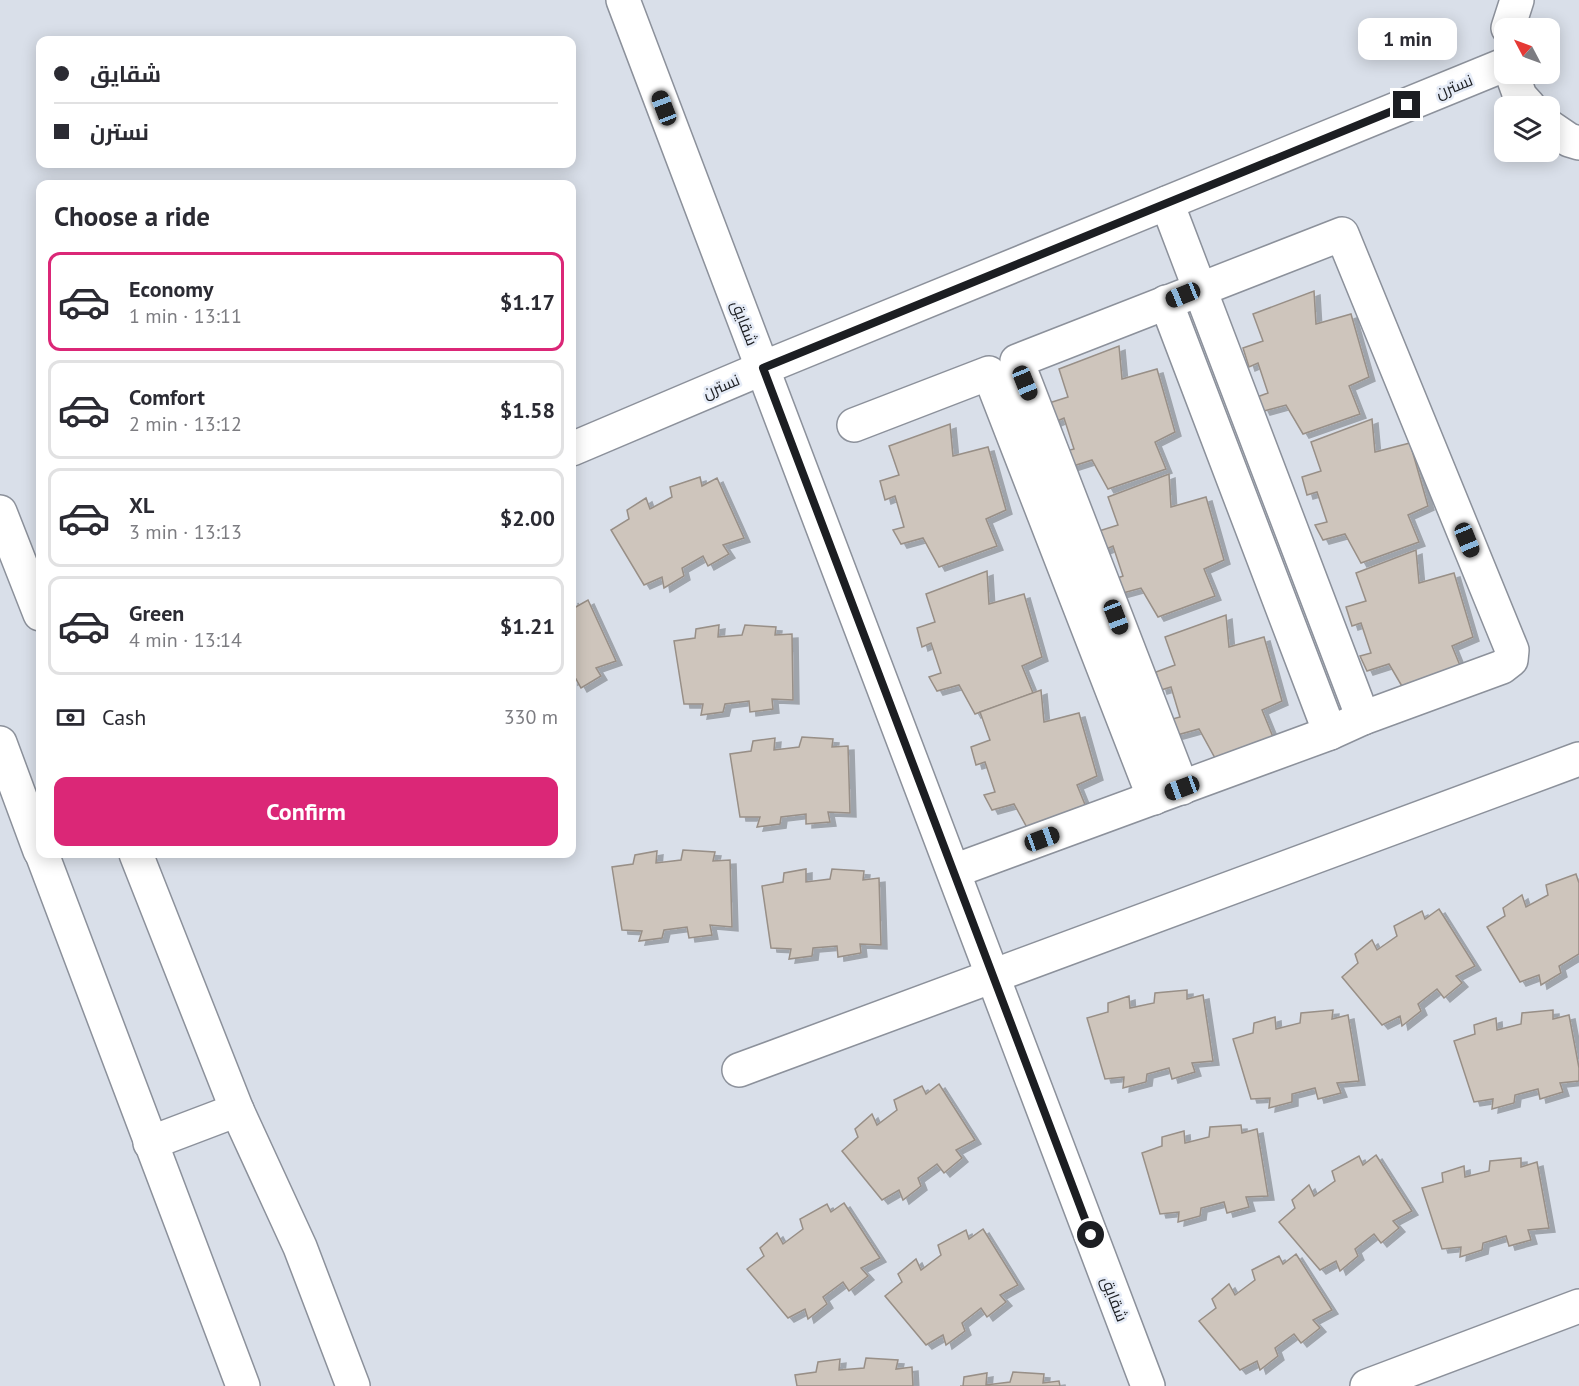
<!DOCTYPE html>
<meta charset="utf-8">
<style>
:root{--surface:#fff;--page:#f2f2f3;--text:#2b2b33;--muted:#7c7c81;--line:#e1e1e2;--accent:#db2777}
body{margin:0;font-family:"PT Sans",Cairo,sans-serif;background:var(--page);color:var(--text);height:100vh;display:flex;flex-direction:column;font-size:22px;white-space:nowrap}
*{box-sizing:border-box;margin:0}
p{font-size:20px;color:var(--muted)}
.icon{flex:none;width:33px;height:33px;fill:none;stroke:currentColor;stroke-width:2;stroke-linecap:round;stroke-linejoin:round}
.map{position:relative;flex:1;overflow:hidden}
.details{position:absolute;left:36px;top:180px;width:540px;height:678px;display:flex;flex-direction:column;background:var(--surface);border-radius:12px;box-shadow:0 3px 15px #0003}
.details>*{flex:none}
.top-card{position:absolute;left:36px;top:36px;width:540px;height:132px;border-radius:12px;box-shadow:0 3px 15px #0003;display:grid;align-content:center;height:132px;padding:0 18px;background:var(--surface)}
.needle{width:39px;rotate:311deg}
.fabs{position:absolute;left:1494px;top:18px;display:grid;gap:12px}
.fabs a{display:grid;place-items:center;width:66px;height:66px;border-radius:12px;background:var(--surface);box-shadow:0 3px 15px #0003;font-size:30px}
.end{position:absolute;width:27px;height:27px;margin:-14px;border:8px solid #1c1e22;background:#fff;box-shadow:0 0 0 3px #fff}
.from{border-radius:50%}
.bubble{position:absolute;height:42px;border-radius:12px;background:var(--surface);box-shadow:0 3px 15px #0003;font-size:20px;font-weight:700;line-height:42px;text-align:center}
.car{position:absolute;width:18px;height:36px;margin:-18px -9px;border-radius:8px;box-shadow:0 0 4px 2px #0007;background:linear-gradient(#222 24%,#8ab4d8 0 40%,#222 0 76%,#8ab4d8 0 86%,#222 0)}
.top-card b{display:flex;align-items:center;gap:21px;height:57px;font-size:22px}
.top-card b+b{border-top:2px solid var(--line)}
.top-card i{width:15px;height:15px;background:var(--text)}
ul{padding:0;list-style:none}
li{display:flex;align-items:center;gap:18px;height:99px;margin:0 12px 9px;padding:0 6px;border:3px solid var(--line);border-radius:12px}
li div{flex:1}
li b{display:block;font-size:22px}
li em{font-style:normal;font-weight:700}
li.selected{border-color:var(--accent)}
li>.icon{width:54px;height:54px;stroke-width:1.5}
h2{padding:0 18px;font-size:27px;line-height:72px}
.pay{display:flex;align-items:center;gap:15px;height:66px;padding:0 18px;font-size:22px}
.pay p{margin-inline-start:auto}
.primary-button{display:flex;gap:12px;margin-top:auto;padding:12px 18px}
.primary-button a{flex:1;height:69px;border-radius:12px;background:var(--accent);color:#fff;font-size:24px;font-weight:700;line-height:69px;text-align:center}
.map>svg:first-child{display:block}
</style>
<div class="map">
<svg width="1579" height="1386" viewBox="0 0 1579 1386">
<defs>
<filter id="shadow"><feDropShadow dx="6" dy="4" stdDeviation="0" flood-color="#0004"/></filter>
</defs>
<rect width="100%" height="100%" fill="#d9dfe9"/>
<g fill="#cec5bc" stroke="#988f87" stroke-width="1.5" filter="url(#shadow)">
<polygon points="1314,291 1316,324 1351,314 1369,377 1349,386 1360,414 1303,434 1286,405 1264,411 1257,397 1268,393 1258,363 1249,367 1243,348 1263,341 1253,314"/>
<polygon points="1119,346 1122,379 1157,369 1175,432 1155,442 1166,469 1108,489 1092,460 1070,467 1062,452 1074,449 1064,418 1055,422 1049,403 1068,397 1059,369"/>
<polygon points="1372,419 1375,452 1410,443 1428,506 1408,515 1419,542 1361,563 1345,534 1323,540 1315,525 1327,522 1317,492 1307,495 1302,477 1321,471 1311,442"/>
<polygon points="950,424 953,456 988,447 1006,510 986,519 997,546 939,567 923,538 901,544 893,530 904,527 895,496 885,500 880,481 899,475 889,446"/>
<polygon points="1169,474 1171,507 1206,497 1224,560 1204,569 1215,596 1158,617 1141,588 1119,594 1112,580 1123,576 1113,546 1104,550 1099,531 1118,525 1108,497"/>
<polygon points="700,477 702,486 717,478 744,538 723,545 729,554 708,566 703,556 682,568 684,576 664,588 662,577 644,585 611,530 629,519 627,510 646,498 650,509 672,497 670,487"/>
<polygon points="1416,550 1419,583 1454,573 1473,637 1452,646 1463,673 1406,693 1389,664 1367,671 1360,656 1371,653 1361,623 1352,626 1346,607 1366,601 1356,573"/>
<polygon points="987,571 989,604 1024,594 1042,657 1022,666 1033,693 975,714 959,685 937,691 929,677 941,673 931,643 922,647 917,628 935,622 926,594"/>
<polygon points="572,599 574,608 588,600 616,661 596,668 601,676 581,688 576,679 572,681"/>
<polygon points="1226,615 1229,647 1264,637 1282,701 1262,710 1273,737 1215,758 1199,729 1177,735 1169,720 1180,717 1171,687 1161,690 1156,672 1175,665 1165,637"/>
<polygon points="719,625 718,637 742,635 745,625 776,627 775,635 792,634 793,700 772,699 773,709 750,712 749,701 725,704 723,712 701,715 703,704 684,704 674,641 695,638 696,629"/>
<polygon points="1041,690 1044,722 1079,713 1097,776 1077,785 1088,812 1030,833 1014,804 992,810 984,795 995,792 985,762 976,765 971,747 990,740 980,712"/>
<polygon points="802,737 833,739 832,747 848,746 850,813 828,812 830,822 806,824 806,814 781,817 780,824 757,827 760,817 740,817 730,754 751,751 753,741 775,738 774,750 799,747"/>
<polygon points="683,850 715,852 713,861 730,860 732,927 710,925 712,935 689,938 687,927 664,930 662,938 639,941 642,931 622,930 612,867 633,864 635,855 657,851 656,863 681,860"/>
<polygon points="806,869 806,882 830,879 832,869 864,871 863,880 879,878 881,945 860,944 861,953 838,957 837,946 813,948 812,956 789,959 791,949 771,948 762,886 783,882 784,873"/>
<polygon points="1576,874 1579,883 1579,954 1559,966 1561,973 1541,985 1539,975 1520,982 1487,927 1505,916 1503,908 1522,895 1526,907 1548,895 1546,885"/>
<polygon points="1439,909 1475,966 1456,976 1462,983 1444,998 1437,989 1418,1004 1421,1011 1402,1026 1400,1016 1382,1025 1342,977 1358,963 1355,954 1372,940 1377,950 1397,936 1394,926 1422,911 1425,919"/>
<polygon points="1187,990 1187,999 1203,995 1213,1061 1192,1063 1195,1072 1172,1079 1169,1068 1147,1074 1146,1082 1123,1088 1124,1077 1105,1079 1087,1018 1108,1012 1108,1003 1129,996 1130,1008 1154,1003 1155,993"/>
<polygon points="1333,1010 1332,1019 1348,1015 1359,1081 1337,1083 1341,1093 1318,1099 1315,1088 1292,1094 1292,1102 1269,1108 1270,1098 1251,1099 1233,1039 1253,1033 1254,1023 1275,1017 1276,1029 1300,1023 1301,1013"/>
<polygon points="1553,1010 1553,1019 1569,1015 1579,1068 1579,1081 1560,1083 1563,1092 1540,1099 1538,1089 1515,1095 1514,1103 1492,1109 1493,1099 1474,1102 1454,1041 1475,1034 1474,1025 1496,1018 1497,1030 1521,1024 1522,1013"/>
<polygon points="939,1084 975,1140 956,1150 962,1158 944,1173 937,1164 918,1178 921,1186 903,1200 899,1190 882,1200 842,1151 858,1137 855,1129 872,1114 877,1125 897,1110 894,1100 922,1086 926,1094"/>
<polygon points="1241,1125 1242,1133 1257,1129 1268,1196 1246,1197 1249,1207 1227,1213 1224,1202 1201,1208 1200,1216 1178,1222 1179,1212 1160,1214 1142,1153 1162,1146 1162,1137 1184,1131 1185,1143 1209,1137 1210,1127"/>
<polygon points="1376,1155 1412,1211 1393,1221 1399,1228 1381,1243 1374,1234 1355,1249 1358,1256 1340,1271 1336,1261 1320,1270 1279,1222 1295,1208 1292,1200 1309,1185 1314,1196 1335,1181 1332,1171 1359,1156 1363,1165"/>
<polygon points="1521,1158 1521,1167 1537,1162 1549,1228 1528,1230 1531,1240 1509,1246 1506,1236 1483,1243 1482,1250 1460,1257 1461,1247 1442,1249 1422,1188 1443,1182 1442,1173 1464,1166 1465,1177 1489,1171 1490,1161"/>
<polygon points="844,1203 880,1258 861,1268 868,1276 849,1291 843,1282 823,1297 827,1304 808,1319 805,1309 788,1318 747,1269 764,1256 760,1248 777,1233 783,1244 803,1229 800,1219 827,1204 831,1212"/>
<polygon points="983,1229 1018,1285 1000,1295 1006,1302 987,1317 981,1308 962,1323 965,1331 946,1345 943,1335 926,1345 885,1296 902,1282 898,1274 916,1259 921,1270 941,1255 938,1245 966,1230 969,1239"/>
<polygon points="1296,1254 1332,1310 1313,1320 1320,1328 1301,1343 1294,1334 1275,1348 1278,1356 1260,1370 1257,1361 1240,1370 1199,1321 1216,1308 1212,1299 1229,1284 1235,1295 1255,1280 1252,1270 1279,1256 1283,1264"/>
<polygon points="866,1358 898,1360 896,1369 912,1367 913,1386 797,1386 795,1375 816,1372 818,1362 840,1359 839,1370 864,1368"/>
<polygon points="1013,1372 1044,1374 1043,1383 1059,1381 1060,1386 960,1386 963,1386 964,1377 987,1373 986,1385 1010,1382"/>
</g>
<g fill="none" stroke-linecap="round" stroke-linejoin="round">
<defs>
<g id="minor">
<polyline points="623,0 1148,1386"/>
<polyline points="1508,28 1517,0"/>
<polyline points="1512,74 1520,96 1529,106"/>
<polyline points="1550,127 1569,140 1579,143"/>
<polyline points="1166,302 1330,733"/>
<polyline points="854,425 989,373 1154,798"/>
<polyline points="572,449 763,368 1504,65"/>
<polyline points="0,512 40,614"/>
<polyline points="0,743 40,851"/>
<polyline points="1182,788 1017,361 1342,234 1512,650 1511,660 1502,667 1363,718"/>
<polyline points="42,854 243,1386"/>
<polyline points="136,854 237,1110 300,1247 353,1386"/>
<polyline points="954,871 1330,733 1363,718 1167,203"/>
<polyline points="739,1070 1579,759"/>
<polyline points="150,1143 237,1110"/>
<polyline points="1367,1386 1579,1306"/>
</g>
</defs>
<use href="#minor" stroke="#8c919b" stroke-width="36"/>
<use href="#minor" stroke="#fff" stroke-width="33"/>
</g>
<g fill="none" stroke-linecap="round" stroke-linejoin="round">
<polyline stroke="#1c1e22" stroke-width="8" points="1091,1235 763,368 1407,105"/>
</g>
<g text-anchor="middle" stroke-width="5" stroke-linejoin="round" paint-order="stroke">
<g font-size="16" fill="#1c1e22" stroke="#e6ecf7">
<text transform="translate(1454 86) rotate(-22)" y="6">نسترن</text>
<text transform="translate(745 323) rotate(69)" y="6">شقایق</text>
<text transform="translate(721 386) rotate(-23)" y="6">نسترن</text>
<text transform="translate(1115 1299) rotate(69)" y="6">شقایق</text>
</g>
</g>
</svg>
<div class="fabs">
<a><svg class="needle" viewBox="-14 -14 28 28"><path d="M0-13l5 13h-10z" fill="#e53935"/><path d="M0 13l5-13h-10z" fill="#7c7c81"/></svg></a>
<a><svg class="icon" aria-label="layers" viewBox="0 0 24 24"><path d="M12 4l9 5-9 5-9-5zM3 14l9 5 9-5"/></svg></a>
</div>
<i class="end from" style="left:1091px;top:1235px"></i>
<i class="end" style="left:1407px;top:105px"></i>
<div class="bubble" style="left:1358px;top:18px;width:99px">1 min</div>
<i class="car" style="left:664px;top:108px;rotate:339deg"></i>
<i class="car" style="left:1183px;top:295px;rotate:248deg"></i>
<i class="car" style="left:1025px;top:383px;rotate:158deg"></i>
<i class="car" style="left:1467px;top:540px;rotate:158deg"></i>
<i class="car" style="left:1116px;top:617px;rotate:159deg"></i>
<i class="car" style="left:1182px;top:788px;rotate:250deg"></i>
<i class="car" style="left:1042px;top:839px;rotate:70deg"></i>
<div class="top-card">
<b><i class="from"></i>شقایق</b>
<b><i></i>نسترن</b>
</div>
<section class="details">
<h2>Choose a ride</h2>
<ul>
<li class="selected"><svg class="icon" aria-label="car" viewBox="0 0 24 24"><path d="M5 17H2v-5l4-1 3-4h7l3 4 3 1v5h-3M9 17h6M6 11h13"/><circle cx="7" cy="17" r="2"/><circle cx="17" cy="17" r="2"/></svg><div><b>Economy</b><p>1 min · 13:11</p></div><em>$1.17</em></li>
<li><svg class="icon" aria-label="car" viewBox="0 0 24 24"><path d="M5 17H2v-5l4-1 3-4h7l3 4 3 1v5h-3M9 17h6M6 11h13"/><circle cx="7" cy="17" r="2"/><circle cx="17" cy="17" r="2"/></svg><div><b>Comfort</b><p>2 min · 13:12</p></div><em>$1.58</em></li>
<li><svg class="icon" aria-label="car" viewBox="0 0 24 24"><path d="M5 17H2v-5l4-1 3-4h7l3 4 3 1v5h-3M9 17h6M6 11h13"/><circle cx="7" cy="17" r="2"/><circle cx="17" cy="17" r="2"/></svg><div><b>XL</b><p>3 min · 13:13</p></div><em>$2.00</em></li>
<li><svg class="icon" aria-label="car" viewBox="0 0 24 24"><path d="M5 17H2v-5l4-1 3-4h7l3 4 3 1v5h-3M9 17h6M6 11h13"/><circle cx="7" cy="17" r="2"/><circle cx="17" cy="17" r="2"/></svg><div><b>Green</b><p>4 min · 13:14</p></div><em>$1.21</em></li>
</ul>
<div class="pay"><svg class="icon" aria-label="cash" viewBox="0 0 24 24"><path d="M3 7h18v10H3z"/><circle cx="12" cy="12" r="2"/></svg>Cash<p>330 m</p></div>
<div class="primary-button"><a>Confirm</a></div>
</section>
</div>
